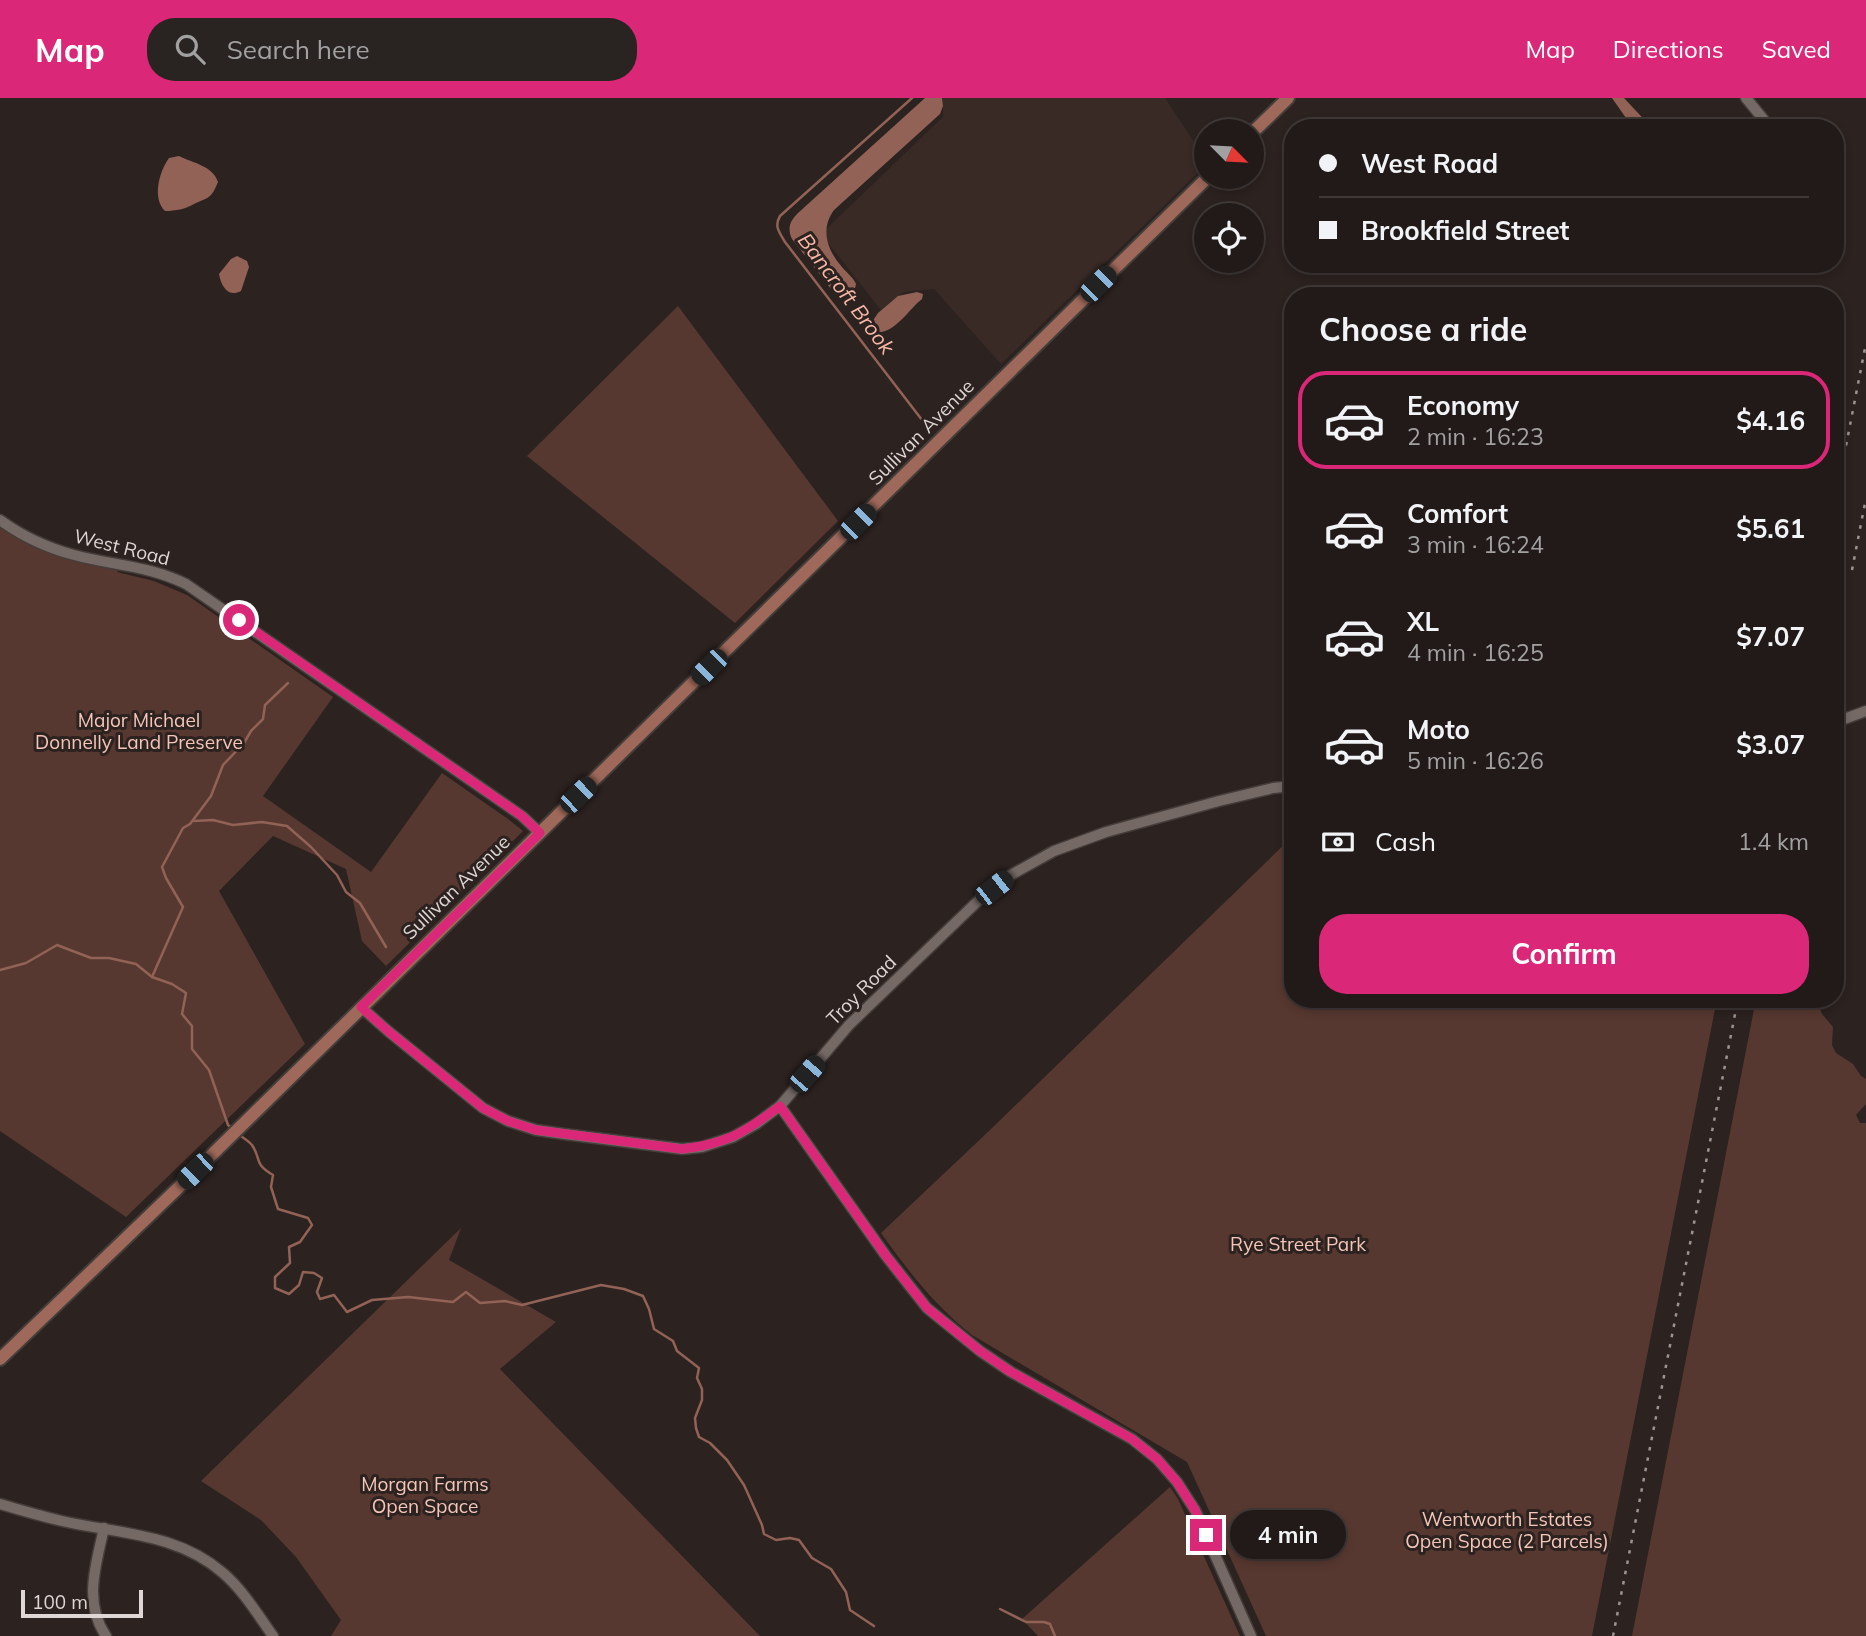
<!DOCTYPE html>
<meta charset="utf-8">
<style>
:root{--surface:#211a18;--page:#292321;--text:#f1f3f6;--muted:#a2a1a2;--line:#3e3837;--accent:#db2777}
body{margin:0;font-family:Mulish,sans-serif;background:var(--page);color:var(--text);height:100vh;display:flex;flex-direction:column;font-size:26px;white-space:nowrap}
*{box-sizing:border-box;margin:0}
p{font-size:23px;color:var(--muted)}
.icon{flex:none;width:38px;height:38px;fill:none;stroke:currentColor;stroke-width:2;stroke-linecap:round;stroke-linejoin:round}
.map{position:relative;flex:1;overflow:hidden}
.side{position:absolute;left:1284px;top:189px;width:560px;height:721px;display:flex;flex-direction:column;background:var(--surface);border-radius:28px;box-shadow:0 4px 10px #0003,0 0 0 2px var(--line)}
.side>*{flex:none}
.guide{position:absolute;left:1284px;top:21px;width:560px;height:154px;border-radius:28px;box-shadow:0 4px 10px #0003,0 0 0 2px var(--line);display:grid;align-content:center;height:154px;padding:0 35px;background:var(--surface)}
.needle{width:46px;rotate:114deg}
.controls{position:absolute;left:1194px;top:21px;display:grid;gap:14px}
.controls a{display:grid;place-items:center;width:70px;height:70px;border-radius:50%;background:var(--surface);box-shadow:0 4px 10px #0003,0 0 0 2px var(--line);font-size:35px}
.scale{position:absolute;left:21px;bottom:18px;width:122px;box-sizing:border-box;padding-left:7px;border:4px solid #ded7d5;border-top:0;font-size:19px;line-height:24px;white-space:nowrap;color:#ded7d5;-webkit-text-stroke:5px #2c2220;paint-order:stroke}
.end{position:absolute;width:32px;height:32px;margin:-16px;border:9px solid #db2777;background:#fff;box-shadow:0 0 0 4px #fff}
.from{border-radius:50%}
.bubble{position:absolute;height:49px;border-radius:24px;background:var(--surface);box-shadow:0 4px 10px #0003,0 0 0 2px var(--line);font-size:23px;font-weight:700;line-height:49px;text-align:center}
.car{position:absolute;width:21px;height:42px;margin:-21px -10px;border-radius:9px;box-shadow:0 0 5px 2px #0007;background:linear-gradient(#222 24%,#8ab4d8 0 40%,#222 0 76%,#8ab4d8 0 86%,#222 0)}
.guide b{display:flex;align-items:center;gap:24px;height:66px;font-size:26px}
.guide b+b{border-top:2px solid var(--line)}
.guide i{width:18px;height:18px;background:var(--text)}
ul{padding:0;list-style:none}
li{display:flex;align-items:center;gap:21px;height:98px;margin:0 14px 10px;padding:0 21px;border:4px solid transparent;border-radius:28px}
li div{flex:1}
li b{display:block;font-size:26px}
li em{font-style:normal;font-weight:700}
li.active{border-color:var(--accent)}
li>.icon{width:63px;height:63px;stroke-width:1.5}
h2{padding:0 35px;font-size:32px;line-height:84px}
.pay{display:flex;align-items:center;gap:18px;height:77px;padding:0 35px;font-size:26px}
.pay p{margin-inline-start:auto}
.primary-button{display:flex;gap:14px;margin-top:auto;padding:14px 35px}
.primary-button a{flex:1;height:80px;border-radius:28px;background:var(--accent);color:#fff;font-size:28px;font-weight:700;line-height:80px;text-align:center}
header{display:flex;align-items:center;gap:42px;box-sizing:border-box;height:98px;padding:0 35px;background:var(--accent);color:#fff}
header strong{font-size:33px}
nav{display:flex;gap:38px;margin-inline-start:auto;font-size:24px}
.search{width:490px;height:63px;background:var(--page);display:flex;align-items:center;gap:18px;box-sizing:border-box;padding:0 24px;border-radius:28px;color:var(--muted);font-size:26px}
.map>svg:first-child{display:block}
</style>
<header>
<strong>Map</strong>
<div class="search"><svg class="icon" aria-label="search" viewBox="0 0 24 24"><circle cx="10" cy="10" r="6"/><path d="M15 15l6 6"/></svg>Search here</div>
<nav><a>Map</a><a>Directions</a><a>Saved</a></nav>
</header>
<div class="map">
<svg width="1866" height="1538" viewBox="0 0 1866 1538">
<rect width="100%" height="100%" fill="#2c2220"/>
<polygon fill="#392a26" points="943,0 1165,0 1206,62 1206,67 1001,266 934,191 904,194 881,212 821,136 943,19"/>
<g fill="#573830">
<polygon points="678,208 838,423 735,525 527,358"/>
<path d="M0 428C36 452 75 464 118 472L117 474 154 483 187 497 333 599 263 698 371 774 442 675 508 721 523 733 386 868 362 843 346 771 273 738 219 793 305 946 126 1119 0 1033Z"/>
<path d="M1293 738V901H1717L1592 1538H1266L1187 1364 972 1237C934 1207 909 1174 881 1135L990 1032Z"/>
<polygon points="1756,901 1816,901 1822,916 1833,929 1832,947 1836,955 1853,966 1861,978 1866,981 1866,1006 1856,1017 1860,1025 1866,1025 1866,1538 1632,1538"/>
<polygon points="461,1130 449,1162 556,1224 500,1271 760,1538 331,1538 341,1522 296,1459 261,1422 201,1383"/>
<polygon points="1170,1389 1178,1401 1240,1538 1038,1538 1022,1521"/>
</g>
<g fill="#916255">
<path d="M925 0H942L943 8 940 16 834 112C820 131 827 152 842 169 847 175 853 179 856 186 854 199 845 199 835 196L792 141C787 130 790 123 798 115Z"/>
<polygon points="1612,0 1624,0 1652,30 1633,30"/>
<path d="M179 58C193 65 213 68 218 84 211 101 209 99 194 106 185 111 176 113 165 113 152 100 159 74 169 60Z"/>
<path d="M237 158 247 163 249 169 241 193C228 200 221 188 219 176L231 161Z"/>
<path d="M917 194 923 196 922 201C909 211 893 238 875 234L872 230V224L878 215 898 198Z"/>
</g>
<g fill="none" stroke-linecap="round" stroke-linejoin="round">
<g stroke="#916255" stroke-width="2.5">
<path d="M912 0 780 118C774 128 779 134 785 144L929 331"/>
<polyline points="194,723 213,722 233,727 262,724 287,728 311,749 337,777 346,794 360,805 386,849"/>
<polyline points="0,872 26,865 57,847 91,860 109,860 136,866 152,879 172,886 186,895 182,916 192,928 192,951 209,972 228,1027 233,1031"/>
<polyline points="152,879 183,809 166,780 162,769 183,730 190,726 211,698 223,667 244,645 251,633 263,621 265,607 288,585"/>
<path d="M238 1036C242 1039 249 1043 252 1047 262 1062 253 1065 273 1077L271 1089 278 1111 308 1120 312 1127 300 1144 289 1149 290 1165 275 1179V1190L289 1196 299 1187 303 1174 314 1175 322 1180 317 1194 320 1201 334 1197 347 1214 372 1202 408 1199 453 1204 466 1194 480 1205 505 1203 522 1207 601 1187 624 1191 643 1198 649 1211 654 1231 673 1243 677 1253 699 1270 697 1280 702 1291V1302L695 1320 696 1330 699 1339 710 1345 727 1362 744 1387 762 1427 764 1436 776 1442 790 1440 799 1442 812 1460 831 1471 846 1494 850 1512 874 1528"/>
<polyline points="1000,1511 1026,1524 1044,1524 1050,1526 1055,1538"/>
</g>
<defs>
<g id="minor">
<polyline points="1746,0 1764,22"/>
<path d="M0 422C22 438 48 450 74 457 115 468 147 467 186 486L522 718 540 735"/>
<polyline points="1836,624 1866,613"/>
<polyline points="361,909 388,933 483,1010 508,1023 536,1032 564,1036 682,1051 702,1049 733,1039 756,1026 780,1008 849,927 979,802 1009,778 1054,753 1106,734 1219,703 1273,690 1293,688"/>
<polyline points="780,1008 886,1158 927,1210 980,1253 1011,1274 1132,1341 1157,1361 1177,1384 1195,1412 1251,1538"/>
<path d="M0 1406C20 1412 41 1418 62 1423 119 1436 177 1435 223 1475 243 1492 258 1517 273 1538"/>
<path d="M104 1430C96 1466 83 1505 106 1538"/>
</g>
<g id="major">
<polyline points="1251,36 1288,0"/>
<polyline points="0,1261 177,1091 1208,79"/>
</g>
</defs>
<use href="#minor" stroke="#443d3a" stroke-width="13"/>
<use href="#major" stroke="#443d3a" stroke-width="16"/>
<use href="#minor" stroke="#756966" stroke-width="10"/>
<use href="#major" stroke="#9e685a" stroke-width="12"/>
<g stroke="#9c9492" stroke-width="2.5" stroke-dasharray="3.5 7" stroke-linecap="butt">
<polyline points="1836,399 1866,245"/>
<polyline points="1852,472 1866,400"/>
<polyline points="1613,1538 1738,901"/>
</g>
</g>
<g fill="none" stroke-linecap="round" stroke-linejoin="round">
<path stroke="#db2777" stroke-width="9" d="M239 522 522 718 540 735 361 909 388 933 483 1010 508 1023 536 1032 682 1051C727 1046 745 1034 780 1008L886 1158 927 1210 980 1253 1011 1274 1132 1341 1157 1361 1177 1384 1195 1412 1206 1437"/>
</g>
<g text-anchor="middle" stroke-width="6" stroke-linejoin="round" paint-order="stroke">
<g font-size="19" fill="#ded7d5" stroke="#2c2220">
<text transform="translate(921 334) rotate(-45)" y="7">Sullivan Avenue</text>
<text transform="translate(122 449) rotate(14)" y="7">West Road</text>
<text transform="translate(456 789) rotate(-44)" y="7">Sullivan Avenue</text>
<text transform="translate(861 892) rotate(-45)" y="7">Troy Road</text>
</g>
<g font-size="19" fill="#f5c5b8" stroke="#2c2220">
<text x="139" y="629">Major Michael<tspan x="139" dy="22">Donnelly Land Preserve</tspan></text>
<text x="1298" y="1153">Rye Street Park</text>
<text x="425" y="1393">Morgan Farms<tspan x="425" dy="22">Open Space</tspan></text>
<text x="1507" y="1428">Wentworth Estates<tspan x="1507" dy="22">Open Space (2 Parcels)</tspan></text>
</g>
<g font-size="21" font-style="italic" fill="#f7b8a7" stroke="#2c2220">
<text transform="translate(846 196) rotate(53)" y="7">Bancroft Brook</text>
</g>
</g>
</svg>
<div class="controls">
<a><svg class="needle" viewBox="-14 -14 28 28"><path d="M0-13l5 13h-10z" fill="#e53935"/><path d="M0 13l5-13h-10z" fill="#a2a1a2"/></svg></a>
<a><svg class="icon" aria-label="locate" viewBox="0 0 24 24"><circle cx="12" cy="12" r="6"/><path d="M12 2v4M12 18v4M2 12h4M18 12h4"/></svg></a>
</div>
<div class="scale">100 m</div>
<i class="end from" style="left:239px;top:522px"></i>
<i class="end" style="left:1206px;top:1437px"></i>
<div class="bubble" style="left:1230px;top:1412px;width:116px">4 min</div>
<i class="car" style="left:1098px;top:186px;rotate:45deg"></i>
<i class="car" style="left:858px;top:424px;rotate:45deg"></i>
<i class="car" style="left:709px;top:569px;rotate:225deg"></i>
<i class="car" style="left:578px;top:697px;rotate:46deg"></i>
<i class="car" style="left:994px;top:790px;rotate:52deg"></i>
<i class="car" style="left:807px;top:976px;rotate:41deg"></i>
<i class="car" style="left:195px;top:1073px;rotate:226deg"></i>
<div class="guide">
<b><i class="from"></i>West Road</b>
<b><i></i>Brookfield Street</b>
</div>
<section class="side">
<h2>Choose a ride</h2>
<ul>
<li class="active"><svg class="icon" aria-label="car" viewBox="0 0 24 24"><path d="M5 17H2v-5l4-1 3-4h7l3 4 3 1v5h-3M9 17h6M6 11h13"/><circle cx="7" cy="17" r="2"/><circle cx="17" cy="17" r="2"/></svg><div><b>Economy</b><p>2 min · 16:23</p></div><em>$4.16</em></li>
<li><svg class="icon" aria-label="car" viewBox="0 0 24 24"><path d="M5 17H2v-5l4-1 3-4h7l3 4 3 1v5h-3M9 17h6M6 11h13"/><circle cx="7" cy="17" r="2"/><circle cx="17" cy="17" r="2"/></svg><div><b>Comfort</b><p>3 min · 16:24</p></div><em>$5.61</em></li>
<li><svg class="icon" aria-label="car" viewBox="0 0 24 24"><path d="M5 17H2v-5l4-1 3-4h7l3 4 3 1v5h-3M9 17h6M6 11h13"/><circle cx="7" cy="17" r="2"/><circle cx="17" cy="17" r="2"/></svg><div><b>XL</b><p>4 min · 16:25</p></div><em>$7.07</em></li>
<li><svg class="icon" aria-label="car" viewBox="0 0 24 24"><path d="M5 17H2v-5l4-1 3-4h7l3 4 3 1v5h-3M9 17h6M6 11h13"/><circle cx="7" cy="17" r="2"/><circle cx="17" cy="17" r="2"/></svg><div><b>Moto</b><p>5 min · 16:26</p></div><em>$3.07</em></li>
</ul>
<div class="pay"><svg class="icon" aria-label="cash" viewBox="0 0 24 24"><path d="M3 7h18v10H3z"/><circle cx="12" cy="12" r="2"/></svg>Cash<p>1.4 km</p></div>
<div class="primary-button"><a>Confirm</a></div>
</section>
</div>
